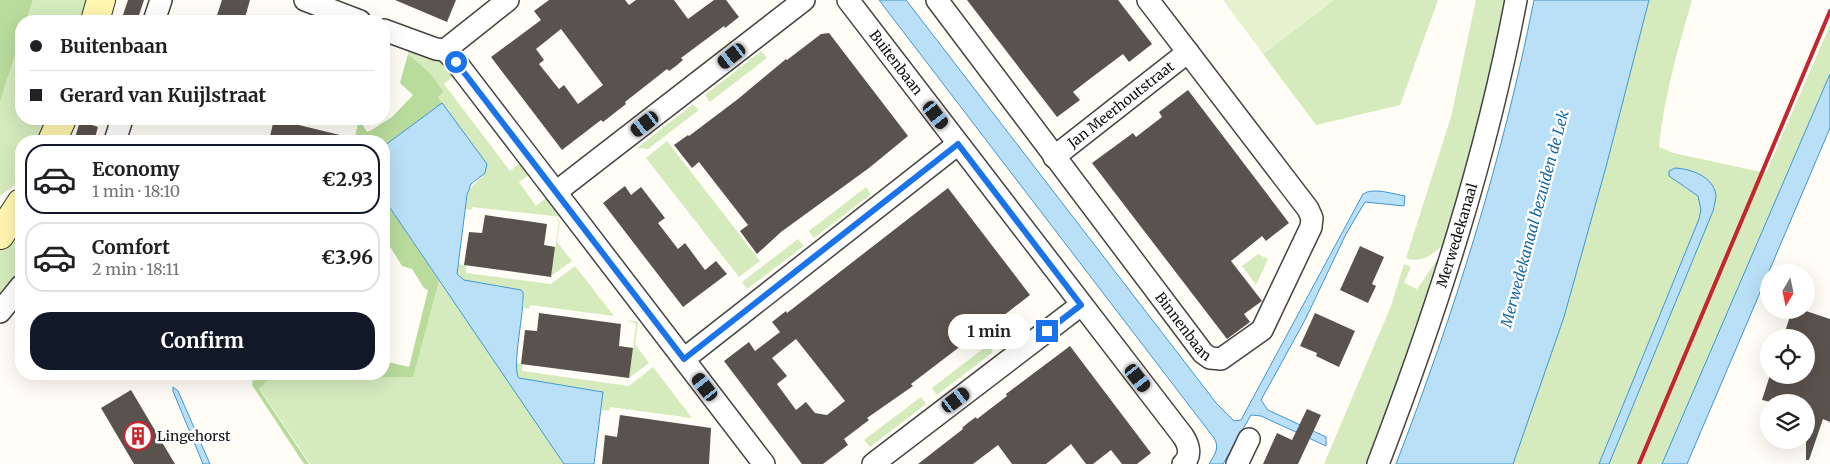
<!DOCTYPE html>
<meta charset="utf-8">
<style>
:root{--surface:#fff;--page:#f2f2f2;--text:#202124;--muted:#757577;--line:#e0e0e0;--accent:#111827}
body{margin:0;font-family:Merriweather,serif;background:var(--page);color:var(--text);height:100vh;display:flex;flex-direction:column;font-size:19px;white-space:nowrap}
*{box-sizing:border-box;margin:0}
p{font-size:16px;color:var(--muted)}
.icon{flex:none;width:28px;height:28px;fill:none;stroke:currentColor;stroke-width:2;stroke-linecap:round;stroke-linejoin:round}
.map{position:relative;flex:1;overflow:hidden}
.drawer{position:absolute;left:15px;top:135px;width:375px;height:245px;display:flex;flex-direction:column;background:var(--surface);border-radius:20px;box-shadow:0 5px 20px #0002}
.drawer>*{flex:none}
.top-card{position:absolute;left:15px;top:15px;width:375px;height:110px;border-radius:20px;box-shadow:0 5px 20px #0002;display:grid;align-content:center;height:110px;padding:0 15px;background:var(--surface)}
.needle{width:32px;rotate:189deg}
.controls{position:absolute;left:1760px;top:264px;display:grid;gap:10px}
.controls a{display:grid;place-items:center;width:55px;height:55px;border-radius:50%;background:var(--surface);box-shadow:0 5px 20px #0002;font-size:25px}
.end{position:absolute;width:22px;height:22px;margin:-11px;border:6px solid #1a73e8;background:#fff;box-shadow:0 0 0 2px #fff}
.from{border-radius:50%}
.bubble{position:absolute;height:35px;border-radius:18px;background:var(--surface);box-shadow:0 5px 20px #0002;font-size:16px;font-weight:700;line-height:35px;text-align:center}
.car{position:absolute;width:15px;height:30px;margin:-15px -8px;border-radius:6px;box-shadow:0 0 4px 1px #0007;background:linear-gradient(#222 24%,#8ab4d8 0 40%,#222 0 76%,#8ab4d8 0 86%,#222 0)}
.top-card b{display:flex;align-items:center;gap:18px;height:48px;font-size:19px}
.top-card b+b{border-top:1px solid var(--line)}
.top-card i{width:12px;height:12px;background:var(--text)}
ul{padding:9px 0 0;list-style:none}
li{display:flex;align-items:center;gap:15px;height:70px;margin:0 10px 8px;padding:0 5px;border:2px solid var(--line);border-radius:20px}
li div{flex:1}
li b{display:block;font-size:19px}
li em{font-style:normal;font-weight:700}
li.on{border-color:var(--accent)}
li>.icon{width:45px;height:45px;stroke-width:1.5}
.action{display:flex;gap:10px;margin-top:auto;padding:10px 15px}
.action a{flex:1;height:58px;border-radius:20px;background:var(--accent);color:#fff;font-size:20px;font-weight:700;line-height:58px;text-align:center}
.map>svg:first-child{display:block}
</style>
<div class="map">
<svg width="1830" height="464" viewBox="0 0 1830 464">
<rect width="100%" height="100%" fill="#fffdf5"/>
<g fill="#d5ebbd">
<polygon points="33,0 86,0 79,21 26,21"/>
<polygon points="1334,0 1438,0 1400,105 1316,125 1263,54"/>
<path d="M1476 0H1512L1447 241C1437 252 1421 265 1406 258L1451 117Z"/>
<path d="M1649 0H1692C1678 49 1664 96 1659 147L1673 153 1766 173 1830 25V74L1662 464H1609L1713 211 1716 195 1675 181 1698 196 1701 210 1699 219 1599 464H1513L1564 317 1606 167Z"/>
<polygon points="21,36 21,119 47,119 39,141 21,141 21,178 19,182 0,196 0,102"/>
<polygon points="409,47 441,61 455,75 444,84 510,171 521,162 530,174 519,182 536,206 547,197 562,217 472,207 471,210 465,209 469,190 485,173 438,97 444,92 429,72 408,54"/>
<polygon points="761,51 767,58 710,102 705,95"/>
<polygon points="693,104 699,110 648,149 637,148"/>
<polygon points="667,141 760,261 739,277 646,158"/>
<polygon points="866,187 871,194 814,238 809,231"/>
<polygon points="551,220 560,221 557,242 572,261 551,276 559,222"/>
<polygon points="21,221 21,270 0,297 0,249"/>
<polygon points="798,239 804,246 747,289 742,282"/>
<polygon points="1445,252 1369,464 1324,464 1391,306 1404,264 1411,267 1404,283 1417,289 1436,261"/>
<polygon points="1258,254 1268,259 1256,285 1242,266"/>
<polygon points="458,264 466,265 466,273 551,284 575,266 614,316 530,305 529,309 524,308 524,293 521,290 461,279 457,274"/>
<polygon points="439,281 565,464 310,464 259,388 268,380 412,377"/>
<polygon points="626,320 638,322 635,344 649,363 629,378 636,324"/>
<polygon points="988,345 993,352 937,395 932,388"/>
<polygon points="516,363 523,364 522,371 629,386 653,367 692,418 610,407 609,411 602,410 601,391 523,379 516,375"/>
<polygon points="921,397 926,404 870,447 864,440"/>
</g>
<g fill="#b9dc9c">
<polygon points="0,0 33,0 26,21 21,21 21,36 0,102"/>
<polygon points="408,54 429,72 444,92 438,97 442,103 384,146 384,141 354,141 359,119 367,132 370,131 392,117 413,95 400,83"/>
<polygon points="384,199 439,281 413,377 268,380 259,389 309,464 304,464 252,385 253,379 255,381 255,374 349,374 349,378 353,374 384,374 384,361 409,367 428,290 424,288 412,269 402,266 384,237"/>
</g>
<polygon fill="#e6f2cf" points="1223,0 1334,0 1263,54"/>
<g fill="#b9e0f7" stroke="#3f96cf">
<path d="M879 0H906L1217 404 1234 421 1241 420 1363 194C1373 187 1393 194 1405 196L1404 206 1365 202 1346 234 1305 320 1261 400 1268 410 1326 437V446L1261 416 1251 415 1223 464H1209C1215 454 1220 448 1214 438Z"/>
<path d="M1534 0H1649L1606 167 1564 317 1513 464H1396C1454 314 1503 158 1534 0Z"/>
<polygon points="1830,74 1830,128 1687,464 1662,464"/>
<path d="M442 103 487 164 485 173 471 184 467 195 457 274 464 280 521 290 523 292C525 309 511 369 519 378L603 392 594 464H564L384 199V146Z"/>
<path d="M1675 168C1691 169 1713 176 1716 195 1716 199 1714 207 1713 211L1609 464H1599L1699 219 1701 210 1698 196 1669 176V171Z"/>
<polygon points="173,387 178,391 210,464 203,464 173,391"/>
</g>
<g fill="#5a524d" fill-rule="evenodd">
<polygon points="128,0 144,0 137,21 121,21"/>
<polygon points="222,0 250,0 244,21 215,21"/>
<polygon points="395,0 456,0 447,22"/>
<path d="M549 0H625L629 5 636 0H674L688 19 714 0H726L739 17 725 28 724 26 681 58 683 60 676 66 669 71 667 69 625 102 626 104 603 122 601 120 562 150 491 57 541 20 534 11ZM561 29 603 85 578 104 564 85 559 89 539 64 544 60 536 49Z"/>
<polygon points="967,0 1118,0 1152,44 1129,62 1123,54 1091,78 1073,92 1080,100 1057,117"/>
<polygon points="829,33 908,136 869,168 781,232 757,254 740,231 748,225 699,162 692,168 674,145 688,135 689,136 738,99 786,59 787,60 821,34"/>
<polygon points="1188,90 1289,223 1266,241 1262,236 1231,261 1262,301 1244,314 1250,322 1227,339 1092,163 1133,133 1136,137 1162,117 1159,112"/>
<polygon points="274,119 340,135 339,141 269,141"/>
<polygon points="80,121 98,127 94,141 74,141"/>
<polygon points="625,186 631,195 641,187 665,218 658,223 678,249 685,243 705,270 716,261 727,274 683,307 603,203"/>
<path d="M948 188 1030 295 967 344 966 342 911 384 913 386 867 418 869 420 844 439 848 445 823 464H802L724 361 749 342 755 351 780 332 772 322 786 311 787 313ZM796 339 845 401 827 415 815 413 806 402 796 410 777 384 787 376 772 358Z"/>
<polygon points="485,215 547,224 544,245 555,247 551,277 464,265 469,232 482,233"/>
<polygon points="1360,246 1384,257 1372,284 1376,286 1368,303 1340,290"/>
<polygon points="1792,310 1803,310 1830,319 1830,422 1823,419 1809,460 1806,460 1806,402 1771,402 1762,400 1770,375 1806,375 1806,338 1783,338"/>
<polygon points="539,313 621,324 619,346 633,348 629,378 521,364 525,330 537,331"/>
<polygon points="1315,313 1355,331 1339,367 1316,356 1317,353 1300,346"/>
<polygon points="1070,346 1151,453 1137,464 1122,464 1111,450 1093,464 1086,464 1071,444 1046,464 1012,464 998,445 973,464 918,464 963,429 962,428 969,422 976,417 977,419 1007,396 1006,394"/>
<polygon points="131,390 175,464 134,464 101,408"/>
<polygon points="1307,409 1321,415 1298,464 1263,464 1277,433 1292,440"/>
<polygon points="620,415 711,428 709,464 602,464 605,435 617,437"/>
</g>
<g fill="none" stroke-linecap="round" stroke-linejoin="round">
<defs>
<g id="street">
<polyline points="305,0 360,21"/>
<path id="s1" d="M848 0 1183 436C1189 445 1192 456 1183 464"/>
<path id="s2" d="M937 0 1203 353 1210 358 1221 359 1262 330 1311 227 1312 218 1308 209 1148 0"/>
<polyline points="154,21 161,0"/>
<polyline points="384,30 436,49 445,50 508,0"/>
<polyline points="445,50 456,62 764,464"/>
<polyline points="115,141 122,119"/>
<path id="s3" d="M1054 157 1188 52"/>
<polyline points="556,192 804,0"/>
<polyline points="0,312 21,286"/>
<polyline points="684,359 958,144"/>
<polyline points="873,464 1081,305"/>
<polyline points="1237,464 1249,439"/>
<path id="s4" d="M1378 464C1436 313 1486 159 1516 0"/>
</g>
<g id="secondary">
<polyline points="95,21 101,0"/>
<polyline points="52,141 62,119"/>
<polyline points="0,235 21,203"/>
</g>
</defs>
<use href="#street" stroke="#444" stroke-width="24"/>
<use href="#secondary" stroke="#333" stroke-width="30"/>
<use href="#street" stroke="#fff" stroke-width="21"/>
<use href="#secondary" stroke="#fff6b0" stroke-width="28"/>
<polyline stroke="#c4262e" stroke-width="4" points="1639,464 1830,11"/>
</g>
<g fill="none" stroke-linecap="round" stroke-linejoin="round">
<polyline stroke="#1a73e8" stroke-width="6" points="456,62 684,359 958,144 1081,305 1047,331"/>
</g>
<defs>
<symbol id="building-ring" viewBox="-11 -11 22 22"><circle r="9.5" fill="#fff" stroke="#c4262e" stroke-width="1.5"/><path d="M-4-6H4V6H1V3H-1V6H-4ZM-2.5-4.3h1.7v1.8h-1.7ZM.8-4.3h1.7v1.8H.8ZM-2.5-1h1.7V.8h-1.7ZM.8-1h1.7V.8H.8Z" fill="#c4262e"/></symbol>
</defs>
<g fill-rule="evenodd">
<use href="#building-ring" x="122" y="420" width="32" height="32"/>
</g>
<g text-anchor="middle" stroke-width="5" stroke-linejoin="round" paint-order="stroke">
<g font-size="14" fill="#111" stroke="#fff">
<text dy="5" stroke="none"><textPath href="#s1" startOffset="79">Buitenbaan</textPath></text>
<text dy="5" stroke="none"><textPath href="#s3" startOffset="85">Jan Meerhoutstraat</textPath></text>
<text dy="5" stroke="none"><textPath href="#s4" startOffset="242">Merwedekanaal</textPath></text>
<text dy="5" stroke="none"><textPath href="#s2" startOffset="409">Binnenbaan</textPath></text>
</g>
<g font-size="14" fill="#111" stroke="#fff" text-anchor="start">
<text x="157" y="441">Lingehorst</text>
</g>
<g font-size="15" font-style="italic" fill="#1768a6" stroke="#fff">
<text transform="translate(1535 219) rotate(-75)" y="5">Merwedekanaal bezuiden de Lek</text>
</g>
</g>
</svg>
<div class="controls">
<a><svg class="needle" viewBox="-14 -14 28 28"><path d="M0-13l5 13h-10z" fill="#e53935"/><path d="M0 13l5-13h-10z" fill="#757577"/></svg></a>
<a><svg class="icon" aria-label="locate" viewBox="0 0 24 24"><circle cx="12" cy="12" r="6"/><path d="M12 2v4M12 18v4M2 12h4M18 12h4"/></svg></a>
<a><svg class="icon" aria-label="layers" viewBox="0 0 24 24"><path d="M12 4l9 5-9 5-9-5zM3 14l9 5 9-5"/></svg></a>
</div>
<i class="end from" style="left:456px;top:62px"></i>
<i class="end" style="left:1047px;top:331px"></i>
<div class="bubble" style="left:948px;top:314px;width:82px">1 min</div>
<i class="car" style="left:732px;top:56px;rotate:232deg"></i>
<i class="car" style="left:936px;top:115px;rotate:143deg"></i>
<i class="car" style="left:645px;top:124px;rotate:232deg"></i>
<i class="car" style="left:1138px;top:378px;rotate:142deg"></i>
<i class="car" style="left:705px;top:387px;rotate:322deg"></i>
<i class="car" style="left:956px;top:400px;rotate:53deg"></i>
<div class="top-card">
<b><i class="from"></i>Buitenbaan</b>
<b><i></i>Gerard van Kuijlstraat</b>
</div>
<section class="drawer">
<ul>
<li class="on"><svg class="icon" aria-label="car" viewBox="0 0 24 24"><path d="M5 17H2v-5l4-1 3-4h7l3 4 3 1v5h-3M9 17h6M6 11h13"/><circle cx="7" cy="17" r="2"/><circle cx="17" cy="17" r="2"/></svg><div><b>Economy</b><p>1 min · 18:10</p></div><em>€2.93</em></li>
<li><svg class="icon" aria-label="car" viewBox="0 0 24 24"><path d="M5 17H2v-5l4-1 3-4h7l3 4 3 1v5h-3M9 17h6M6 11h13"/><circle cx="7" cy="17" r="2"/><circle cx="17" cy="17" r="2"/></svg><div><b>Comfort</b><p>2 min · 18:11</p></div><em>€3.96</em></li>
</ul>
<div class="action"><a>Confirm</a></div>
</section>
</div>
